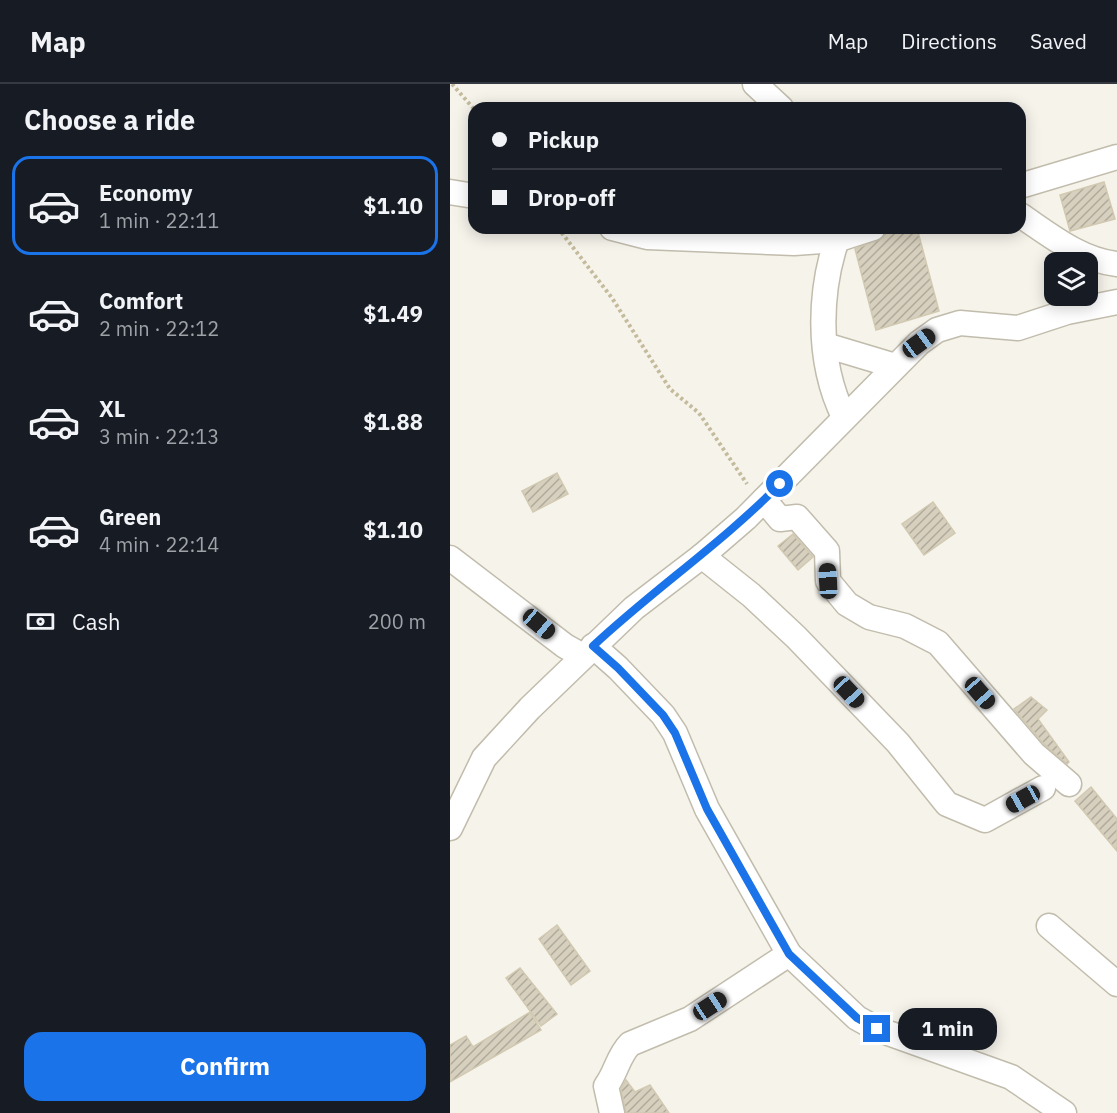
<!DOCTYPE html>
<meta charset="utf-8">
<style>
:root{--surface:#171b24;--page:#242831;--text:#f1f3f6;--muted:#9ea1a6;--line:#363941;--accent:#1a73e8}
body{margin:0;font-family:"IBM Plex Sans",sans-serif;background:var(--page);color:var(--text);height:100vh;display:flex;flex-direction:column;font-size:22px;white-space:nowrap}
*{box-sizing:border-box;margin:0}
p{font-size:20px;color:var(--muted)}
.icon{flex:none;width:33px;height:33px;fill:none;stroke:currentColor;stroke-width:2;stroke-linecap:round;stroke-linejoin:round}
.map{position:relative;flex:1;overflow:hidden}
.details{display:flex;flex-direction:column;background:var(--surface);width:450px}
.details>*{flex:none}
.hud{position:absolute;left:18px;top:18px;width:558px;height:132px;border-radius:18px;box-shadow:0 3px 15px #0003;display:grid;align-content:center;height:132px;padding:0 24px;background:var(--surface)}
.controls{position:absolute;left:594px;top:168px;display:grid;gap:12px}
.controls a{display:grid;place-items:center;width:54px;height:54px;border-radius:12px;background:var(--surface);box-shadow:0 3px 15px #0003;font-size:30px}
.end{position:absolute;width:27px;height:27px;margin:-14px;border:8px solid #1a73e8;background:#fff;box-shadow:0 0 0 3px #fff}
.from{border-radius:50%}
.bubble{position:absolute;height:42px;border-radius:18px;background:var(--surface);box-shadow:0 3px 15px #0003;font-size:20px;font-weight:700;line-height:42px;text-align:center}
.car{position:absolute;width:18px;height:36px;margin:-18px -9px;border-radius:8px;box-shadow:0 0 4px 2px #0007;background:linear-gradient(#222 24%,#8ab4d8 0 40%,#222 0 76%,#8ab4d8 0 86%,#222 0)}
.hud b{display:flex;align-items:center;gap:21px;height:57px;font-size:22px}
.hud b+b{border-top:2px solid var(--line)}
.hud i{width:15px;height:15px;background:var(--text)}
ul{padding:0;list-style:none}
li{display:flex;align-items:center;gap:18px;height:99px;margin:0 12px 9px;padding:0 12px;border:3px solid transparent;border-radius:18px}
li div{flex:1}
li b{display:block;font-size:22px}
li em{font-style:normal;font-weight:700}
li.current{border-color:var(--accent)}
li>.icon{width:54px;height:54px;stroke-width:1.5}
h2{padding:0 24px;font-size:27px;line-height:72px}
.pay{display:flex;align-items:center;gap:15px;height:66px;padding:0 24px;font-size:22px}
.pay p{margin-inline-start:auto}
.action{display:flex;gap:12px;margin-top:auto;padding:12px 24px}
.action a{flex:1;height:69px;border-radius:18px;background:var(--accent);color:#fff;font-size:24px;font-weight:700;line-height:69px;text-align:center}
header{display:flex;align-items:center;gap:36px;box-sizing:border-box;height:84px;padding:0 30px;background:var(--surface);border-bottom:2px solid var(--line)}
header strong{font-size:28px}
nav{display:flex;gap:33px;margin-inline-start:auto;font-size:21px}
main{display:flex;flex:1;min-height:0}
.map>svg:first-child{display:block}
</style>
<header>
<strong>Map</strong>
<nav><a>Map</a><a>Directions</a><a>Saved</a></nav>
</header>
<main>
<section class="details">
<h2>Choose a ride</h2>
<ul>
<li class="current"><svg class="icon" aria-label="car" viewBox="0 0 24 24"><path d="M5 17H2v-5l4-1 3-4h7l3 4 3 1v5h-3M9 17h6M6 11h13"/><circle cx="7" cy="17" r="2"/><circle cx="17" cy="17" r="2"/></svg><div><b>Economy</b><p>1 min · 22:11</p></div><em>$1.10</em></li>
<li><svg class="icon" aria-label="car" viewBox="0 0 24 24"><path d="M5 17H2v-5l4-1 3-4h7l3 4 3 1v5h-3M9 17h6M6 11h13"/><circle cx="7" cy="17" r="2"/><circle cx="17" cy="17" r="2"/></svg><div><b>Comfort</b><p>2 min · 22:12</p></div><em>$1.49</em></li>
<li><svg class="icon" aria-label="car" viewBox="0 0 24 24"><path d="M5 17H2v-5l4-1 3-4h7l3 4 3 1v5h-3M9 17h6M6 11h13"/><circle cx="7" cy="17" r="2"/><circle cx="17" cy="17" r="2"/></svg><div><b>XL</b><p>3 min · 22:13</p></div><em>$1.88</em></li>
<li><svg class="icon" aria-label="car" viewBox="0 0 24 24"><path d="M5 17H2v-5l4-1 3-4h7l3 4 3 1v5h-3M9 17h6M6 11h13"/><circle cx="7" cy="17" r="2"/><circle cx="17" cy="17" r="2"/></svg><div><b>Green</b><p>4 min · 22:14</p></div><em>$1.10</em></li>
</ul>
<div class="pay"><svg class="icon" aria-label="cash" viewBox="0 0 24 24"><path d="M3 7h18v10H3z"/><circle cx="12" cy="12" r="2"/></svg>Cash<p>200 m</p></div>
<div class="action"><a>Confirm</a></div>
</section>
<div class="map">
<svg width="667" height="1029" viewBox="0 0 667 1029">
<defs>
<pattern id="building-hatch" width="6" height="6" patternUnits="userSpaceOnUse" patternTransform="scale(1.5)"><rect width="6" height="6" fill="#d7d0bf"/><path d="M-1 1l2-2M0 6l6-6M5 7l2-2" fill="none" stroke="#b0aa9c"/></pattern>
</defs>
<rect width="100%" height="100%" fill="#f5f3ea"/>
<g fill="url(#building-hatch)" stroke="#d2c9b1" stroke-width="1.5">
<polygon points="654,98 665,135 620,147 610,111"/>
<polygon points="437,144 467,144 489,227 426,246 405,165 433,154"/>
<polygon points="107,389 118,410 83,428 72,407"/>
<polygon points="483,418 505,449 474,471 452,440"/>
<polygon points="343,450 363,473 348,486 328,462"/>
<polygon points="581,613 597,626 588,635 619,678 617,680 594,660 564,625"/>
<polygon points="641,703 667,735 667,767 625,717"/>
<polygon points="107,841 140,887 121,901 89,855"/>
<polygon points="70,884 107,930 91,942 56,894"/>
<polygon points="80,928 91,946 0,998 0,961 16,952 23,963"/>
<polygon points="176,996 185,1008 200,1001 219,1029 176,1029 171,1005"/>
</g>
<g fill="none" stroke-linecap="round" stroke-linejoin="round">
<defs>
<g id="minor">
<polyline points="305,0 331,24"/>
<polyline points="570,102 667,73"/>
<polyline points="0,108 24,112"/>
<path d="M570 131C600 151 630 176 667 180"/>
<polyline points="162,144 197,153 344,159 386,156 423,144"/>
<path d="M391 144C368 203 366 276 394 333"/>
<polyline points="375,261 445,282"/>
<polyline points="314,416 330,435 347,433 377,467 378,497 397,520 419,533 455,542 488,559 584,670 619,700"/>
<polyline points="252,472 301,511 346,553 448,659 497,720 535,736 593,704"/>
<polyline points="0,474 115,562 133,572"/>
<polyline points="143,562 168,584 213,631 225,649 257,725 339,870 407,934 427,945 561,993 614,1029"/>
<polyline points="0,744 34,674 80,624 184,524 252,472 296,434 469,259 487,246 510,239 568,244 617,228 667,218"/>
<polyline points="599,842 667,900"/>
<path d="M162 1029 156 1002C166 989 168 972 180 960L240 935 339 870"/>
</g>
</defs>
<use href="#minor" stroke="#c1bcac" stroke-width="27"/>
<g stroke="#c4ba9c" stroke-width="4" stroke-dasharray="3 3" stroke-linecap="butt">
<polyline points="2,0 24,25"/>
<polyline points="108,144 162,214 220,305 249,329 297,400"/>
</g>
<use href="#minor" stroke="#fff" stroke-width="24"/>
</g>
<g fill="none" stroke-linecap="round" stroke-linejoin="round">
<path stroke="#1a73e8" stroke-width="8" d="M330 400C272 459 204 505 143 562L168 584 213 631 225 649 257 725 339 870 407 934 427 945"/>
</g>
</svg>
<div class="controls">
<a><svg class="icon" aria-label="layers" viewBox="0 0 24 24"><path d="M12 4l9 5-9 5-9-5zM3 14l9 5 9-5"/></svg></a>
</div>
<i class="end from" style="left:330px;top:400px"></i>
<i class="end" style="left:427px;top:945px"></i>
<div class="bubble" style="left:448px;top:924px;width:99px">1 min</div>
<i class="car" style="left:469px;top:259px;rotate:54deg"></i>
<i class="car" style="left:378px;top:497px;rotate:357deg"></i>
<i class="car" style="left:89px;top:540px;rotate:130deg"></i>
<i class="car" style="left:399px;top:608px;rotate:137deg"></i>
<i class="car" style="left:530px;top:609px;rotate:139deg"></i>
<i class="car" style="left:573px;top:715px;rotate:241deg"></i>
<i class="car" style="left:260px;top:922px;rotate:57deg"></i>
<div class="hud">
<b><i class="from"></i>Pickup</b>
<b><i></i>Drop-off</b>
</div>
</div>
</main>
